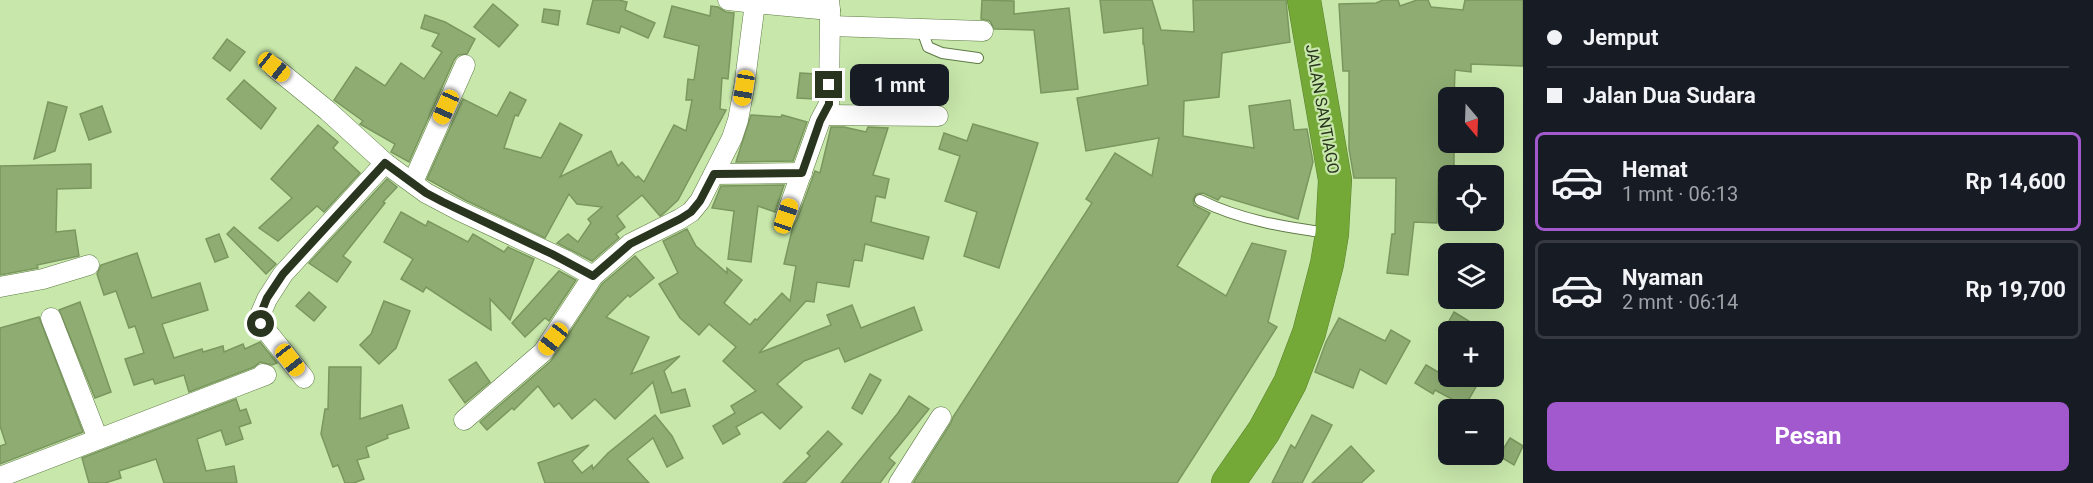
<!DOCTYPE html>
<html lang="id">
<meta charset="utf-8">
<style>
:root{--surface:#171b24;--page:#20242c;--text:#f1f3f6;--muted:#9ea1a6;--line:#363941;--accent:#a159cd}
body{margin:0;font-family:Roboto,sans-serif;background:var(--page);color:var(--text);height:100vh;display:flex;flex-direction:column;font-size:22px;white-space:nowrap}
*{box-sizing:border-box;margin:0}
p{font-size:20px;color:var(--muted)}
.icon{flex:none;width:33px;height:33px;fill:none;stroke:currentColor;stroke-width:2;stroke-linecap:round;stroke-linejoin:round}
.map{position:relative;flex:1;overflow:hidden}
.panel{display:flex;flex-direction:column;background:var(--surface);width:570px}
.panel>*{flex:none}
.guide{display:grid;align-content:center;height:132px;padding:0 24px;background:var(--surface)}
.needle{width:39px;rotate:161deg}
.tools{position:absolute;left:1438px;top:87px;display:grid;gap:12px}
.tools a{display:grid;place-items:center;width:66px;height:66px;border-radius:9px;background:var(--surface);box-shadow:0 6px 24px #0002;font-size:30px}
.end{position:absolute;width:27px;height:27px;margin:-14px;border:8px solid #29351e;background:#fff;box-shadow:0 0 0 3px #fff}
.from{border-radius:50%}
.bubble{position:absolute;height:42px;border-radius:9px;background:var(--surface);box-shadow:0 6px 24px #0002;font-size:20px;font-weight:700;line-height:42px;text-align:center}
.car{position:absolute;width:18px;height:36px;margin:-18px -9px;border-radius:8px;box-shadow:0 0 4px 2px #0007;background:linear-gradient(#f5c518 24%,#345 0 40%,#f5c518 0 76%,#345 0 86%,#f5c518 0)}
.guide b{display:flex;align-items:center;gap:21px;height:57px;font-size:22px}
.guide b+b{border-top:2px solid var(--line)}
.guide i{width:15px;height:15px;background:var(--text)}
ul{padding:0;list-style:none}
li{display:flex;align-items:center;gap:18px;height:99px;margin:0 12px 9px;padding:0 12px;border:3px solid var(--line);border-radius:9px}
li div{flex:1}
li b{display:block;font-size:22px}
li em{font-style:normal;font-weight:700}
li.current{border-color:var(--accent)}
li>.icon{width:54px;height:54px;stroke-width:1.5}
.cta{display:flex;gap:12px;margin-top:auto;padding:12px 24px}
.cta a{flex:1;height:69px;border-radius:9px;background:var(--accent);color:#fff;font-size:24px;font-weight:700;line-height:69px;text-align:center}
main{display:flex;flex:1;min-height:0}
.map>svg:first-child{display:block}
</style>
<main>
<div class="map">
<svg width="1523" height="483" viewBox="0 0 1523 483">
<rect width="100%" height="100%" fill="#c7e7ab"/>
<g fill="#8fad73" stroke="#79975e" stroke-width="1.5">
<polygon points="593,0 619,0 627,2 625,10 655,23 648,38 621,26 619,33 587,24"/>
<polygon points="982,0 1014,1 1014,14 1069,8 1078,89 1041,93 1034,30 994,29 990,21 981,19"/>
<polygon points="1100,0 1152,0 1161,30 1194,32 1193,0 1286,0 1290,42 1222,53 1219,97 1184,101 1183,136 1254,148 1249,106 1290,100 1294,130 1307,129 1313,162 1298,219 1221,196 1218,200 1203,193 1196,194 1193,200 1194,205 1210,213 1177,266 1226,296 1252,243 1286,251 1268,322 1277,327 1177,483 913,483 951,423 953,417 1092,203 1086,199 1115,153 1152,176 1159,138 1086,151 1077,98 1148,85 1144,44 1143,44 1143,28 1104,33"/>
<polygon points="1383,0 1398,0 1400,6 1417,0 1428,0 1431,7 1463,10 1465,0 1523,0 1523,66 1471,64 1471,72 1455,70 1454,98 1449,98 1449,142 1454,142 1454,176 1449,176 1449,178 1438,178 1437,223 1414,222 1408,275 1387,273 1392,234 1395,234 1396,178 1354,178 1349,149 1349,71 1343,71 1339,4 1376,3"/>
<polygon points="493,4 518,25 499,47 474,27"/>
<polygon points="672,6 710,16 711,6 718,7 726,12 734,13 728,79 722,78 720,109 726,110 678,200 662,215 660,216 642,195 617,216 625,227 616,234 619,238 592,261 557,243 568,234 578,242 591,223 588,219 602,207 577,204 569,194 545,238 465,200 427,179 463,99 497,116 510,92 526,100 518,116 515,115 504,148 541,158 560,123 582,135 560,177 611,151 618,166 622,162 636,178 638,176 644,182 674,125 686,131 692,100 686,100 688,79 694,80 699,46 664,37"/>
<polygon points="544,9 560,11 558,25 542,22"/>
<polygon points="425,15 445,22 475,39 467,54 458,55 454,60 409,162 391,152 395,144 360,124 363,121 334,100 356,67 385,86 401,63 424,79 442,52 432,46 439,34 421,28"/>
<polygon points="227,39 245,52 230,71 213,58"/>
<polygon points="800,73 817,74 815,99 797,98"/>
<polygon points="244,80 276,108 261,129 227,99"/>
<polygon points="48,102 67,107 55,151 34,159"/>
<polygon points="102,106 111,132 89,140 80,114"/>
<polygon points="751,115 781,117 782,115 807,122 793,161 736,162"/>
<polygon points="973,124 1038,143 999,268 964,256 977,212 945,201 960,156 939,149 944,133 967,141"/>
<polygon points="318,125 338,142 333,148 360,173 324,212 317,206 278,241 259,228 292,198 271,179"/>
<polygon points="831,127 844,127 866,132 868,127 888,128 873,175 889,179 885,198 876,196 871,222 929,237 923,259 865,244 862,261 854,260 849,287 817,282 814,302 806,301 759,353 831,325 827,315 852,305 861,328 914,307 922,330 845,362 839,348 804,361 777,384 802,407 780,429 762,412 736,427 740,434 723,444 713,426 735,413 731,406 756,391 723,361 736,347 709,324 699,335 680,318 659,284 678,273 663,241 687,229 696,246 727,273 727,268 742,280 724,303 750,325 755,319 757,320 782,293 790,301 796,266 784,264 793,226 797,220 815,171 820,173"/>
<polygon points="91,164 91,188 57,189 56,232 75,230 79,256 37,265 38,268 0,275 0,166"/>
<polygon points="387,179 397,187 383,202 385,203 343,256 351,262 337,282 309,263"/>
<polygon points="784,185 775,212 758,206 751,262 728,259 734,211 712,208 721,186"/>
<polygon points="401,212 426,226 428,221 468,242 473,234 504,252 508,247 534,259 510,320 490,299 491,330 426,287 423,292 401,279 413,259 384,242"/>
<polygon points="234,227 276,264 266,274 227,234"/>
<polygon points="219,234 228,257 215,262 206,239"/>
<polygon points="137,253 152,298 200,283 208,310 162,324 174,358 202,349 203,352 223,346 224,352 243,344 245,349 260,342 277,363 272,365 260,362 254,367 189,392 184,375 155,384 153,379 134,385 125,359 144,353 135,326 129,328 116,291 104,295 97,274 101,265"/>
<polygon points="635,256 654,278 630,297 628,295 606,317 649,337 631,374 680,356 664,371 672,393 685,389 690,406 661,413 653,382 615,419 595,399 572,419 559,403 554,407 538,386 514,410 512,408 487,430 480,422 551,361 602,284"/>
<polygon points="559,271 576,280 549,321 545,318 525,337 512,323"/>
<polygon points="309,292 326,307 314,321 296,306"/>
<polygon points="384,301 410,311 396,348 379,364 360,345 371,334"/>
<polygon points="80,302 111,392 95,398 59,310"/>
<polygon points="1454,312 1472,323 1467,332 1443,332"/>
<polygon points="39,317 83,432 0,464 0,446 6,444 0,426 0,328"/>
<polygon points="1339,318 1385,341 1391,330 1410,341 1386,384 1360,369 1353,388 1315,372 1326,342"/>
<polygon points="476,362 490,382 465,403 449,380"/>
<polygon points="1426,365 1445,376 1462,376 1477,385 1465,406 1435,390 1433,394 1415,383"/>
<polygon points="329,367 361,367 360,419 402,405 409,428 387,435 388,438 366,447 369,457 357,460 364,479 354,483 345,483 338,465 333,467 321,434 325,409 328,409"/>
<polygon points="870,374 881,380 862,414 852,408"/>
<polygon points="909,396 929,409 889,458 895,463 888,472 880,483 841,483 898,413"/>
<polygon points="236,399 240,411 246,409 251,423 239,427 243,439 226,445 221,430 197,439 206,471 234,466 237,483 164,483 156,459 119,471 121,478 105,483 89,483 82,458"/>
<polygon points="655,415 672,436 683,458 667,467 653,438 627,459 649,483 545,483 538,463 589,445 572,461 582,473 592,465 593,469 608,453"/>
<polygon points="1312,415 1332,425 1302,483 1272,483 1291,445 1295,448"/>
<polygon points="828,431 842,444 805,483 783,483 810,456 807,453"/>
<polygon points="1510,438 1523,446 1514,465 1499,456"/>
<polygon points="1351,446 1374,471 1361,483 1312,483"/>
</g>
<g fill="none" stroke-linecap="round" stroke-linejoin="round">
<defs>
<g id="lane">
<polyline points="922,30 928,47 942,53 978,58"/>
<path d="M1200 200C1240 220 1284 227 1328 233"/>
</g>
<g id="street">
<polyline points="728,0 755,3"/>
<polyline points="831,26 983,31"/>
<polyline points="274,67 328,111 385,163 426,193 460,211 565,260 593,276"/>
<polyline points="824,115 938,116"/>
<polyline points="714,174 802,173"/>
<polyline points="413,182 465,65"/>
<polyline points="786,216 820,121 829,104 830,10"/>
<polyline points="0,287 43,279 89,265"/>
<polyline points="51,318 98,439"/>
<polyline points="304,378 261,324 261,313 267,299 283,274 385,163"/>
<polyline points="464,420 543,352 593,276 630,244 680,219 691,212 700,201 732,138 738,120 744,88 755,3 830,10 829,0"/>
<polyline points="0,477 266,375 263,374"/>
<polyline points="899,483 941,417"/>
</g>
<polyline id="highway" points="1228,483 1264,431 1290,383 1309,333 1327,264 1332,234 1335,180 1304,0"/>
</defs>
<use href="#lane" stroke="#5f7b44" stroke-width="12"/>
<use href="#street" stroke="#5f7b44" stroke-width="21"/>
<use href="#highway" stroke="#5a802e" stroke-width="34"/>
<use href="#lane" stroke="#fff" stroke-width="10"/>
<use href="#street" stroke="#fff" stroke-width="20"/>
<use href="#highway" stroke="#74a837" stroke-width="33"/>
</g>
<g fill="none" stroke-linecap="round" stroke-linejoin="round">
<polyline stroke="#29351e" stroke-width="8" points="261,324 261,313 267,298 283,274 385,163 426,193 443,202 552,254 593,276 630,244 680,219 691,212 700,201 714,174 802,173 820,121 829,104 829,85"/>
</g>
<g text-anchor="middle" stroke-width="4.5" stroke-linejoin="round" paint-order="stroke">
<g font-size="16" fill="#29351e" stroke="#c7e7ab">
<text transform="translate(1323 109) rotate(80)" y="6">JALAN SANTIAGO</text>
</g>
</g>
</svg>
<div class="tools">
<a><svg class="needle" viewBox="-14 -14 28 28"><path d="M0-13l5 13h-10z" fill="#e53935"/><path d="M0 13l5-13h-10z" fill="#9ea1a6"/></svg></a>
<a><svg class="icon" aria-label="locate" viewBox="0 0 24 24"><circle cx="12" cy="12" r="6"/><path d="M12 2v4M12 18v4M2 12h4M18 12h4"/></svg></a>
<a><svg class="icon" aria-label="layers" viewBox="0 0 24 24"><path d="M12 4l9 5-9 5-9-5zM3 14l9 5 9-5"/></svg></a>
<a>+</a>
<a>−</a>
</div>
<i class="end from" style="left:261px;top:324px"></i>
<i class="end" style="left:829px;top:85px"></i>
<div class="bubble" style="left:850px;top:64px;width:99px">1 mnt</div>
<i class="car" style="left:274px;top:67px;rotate:129deg"></i>
<i class="car" style="left:744px;top:88px;rotate:190deg"></i>
<i class="car" style="left:446px;top:107px;rotate:204deg"></i>
<i class="car" style="left:786px;top:216px;rotate:19deg"></i>
<i class="car" style="left:553px;top:339px;rotate:218deg"></i>
<i class="car" style="left:290px;top:360px;rotate:142deg"></i>
</div>
<section class="panel">
<div class="guide">
<b><i class="from"></i>Jemput</b>
<b><i></i>Jalan Dua Sudara</b>
</div>
<ul>
<li class="current"><svg class="icon" aria-label="car" viewBox="0 0 24 24"><path d="M5 17H2v-5l4-1 3-4h7l3 4 3 1v5h-3M9 17h6M6 11h13"/><circle cx="7" cy="17" r="2"/><circle cx="17" cy="17" r="2"/></svg><div><b>Hemat</b><p>1 mnt · 06:13</p></div><em>Rp 14,600</em></li>
<li><svg class="icon" aria-label="car" viewBox="0 0 24 24"><path d="M5 17H2v-5l4-1 3-4h7l3 4 3 1v5h-3M9 17h6M6 11h13"/><circle cx="7" cy="17" r="2"/><circle cx="17" cy="17" r="2"/></svg><div><b>Nyaman</b><p>2 mnt · 06:14</p></div><em>Rp 19,700</em></li>
</ul>
<div class="cta"><a>Pesan</a></div>
</section>
</main>
